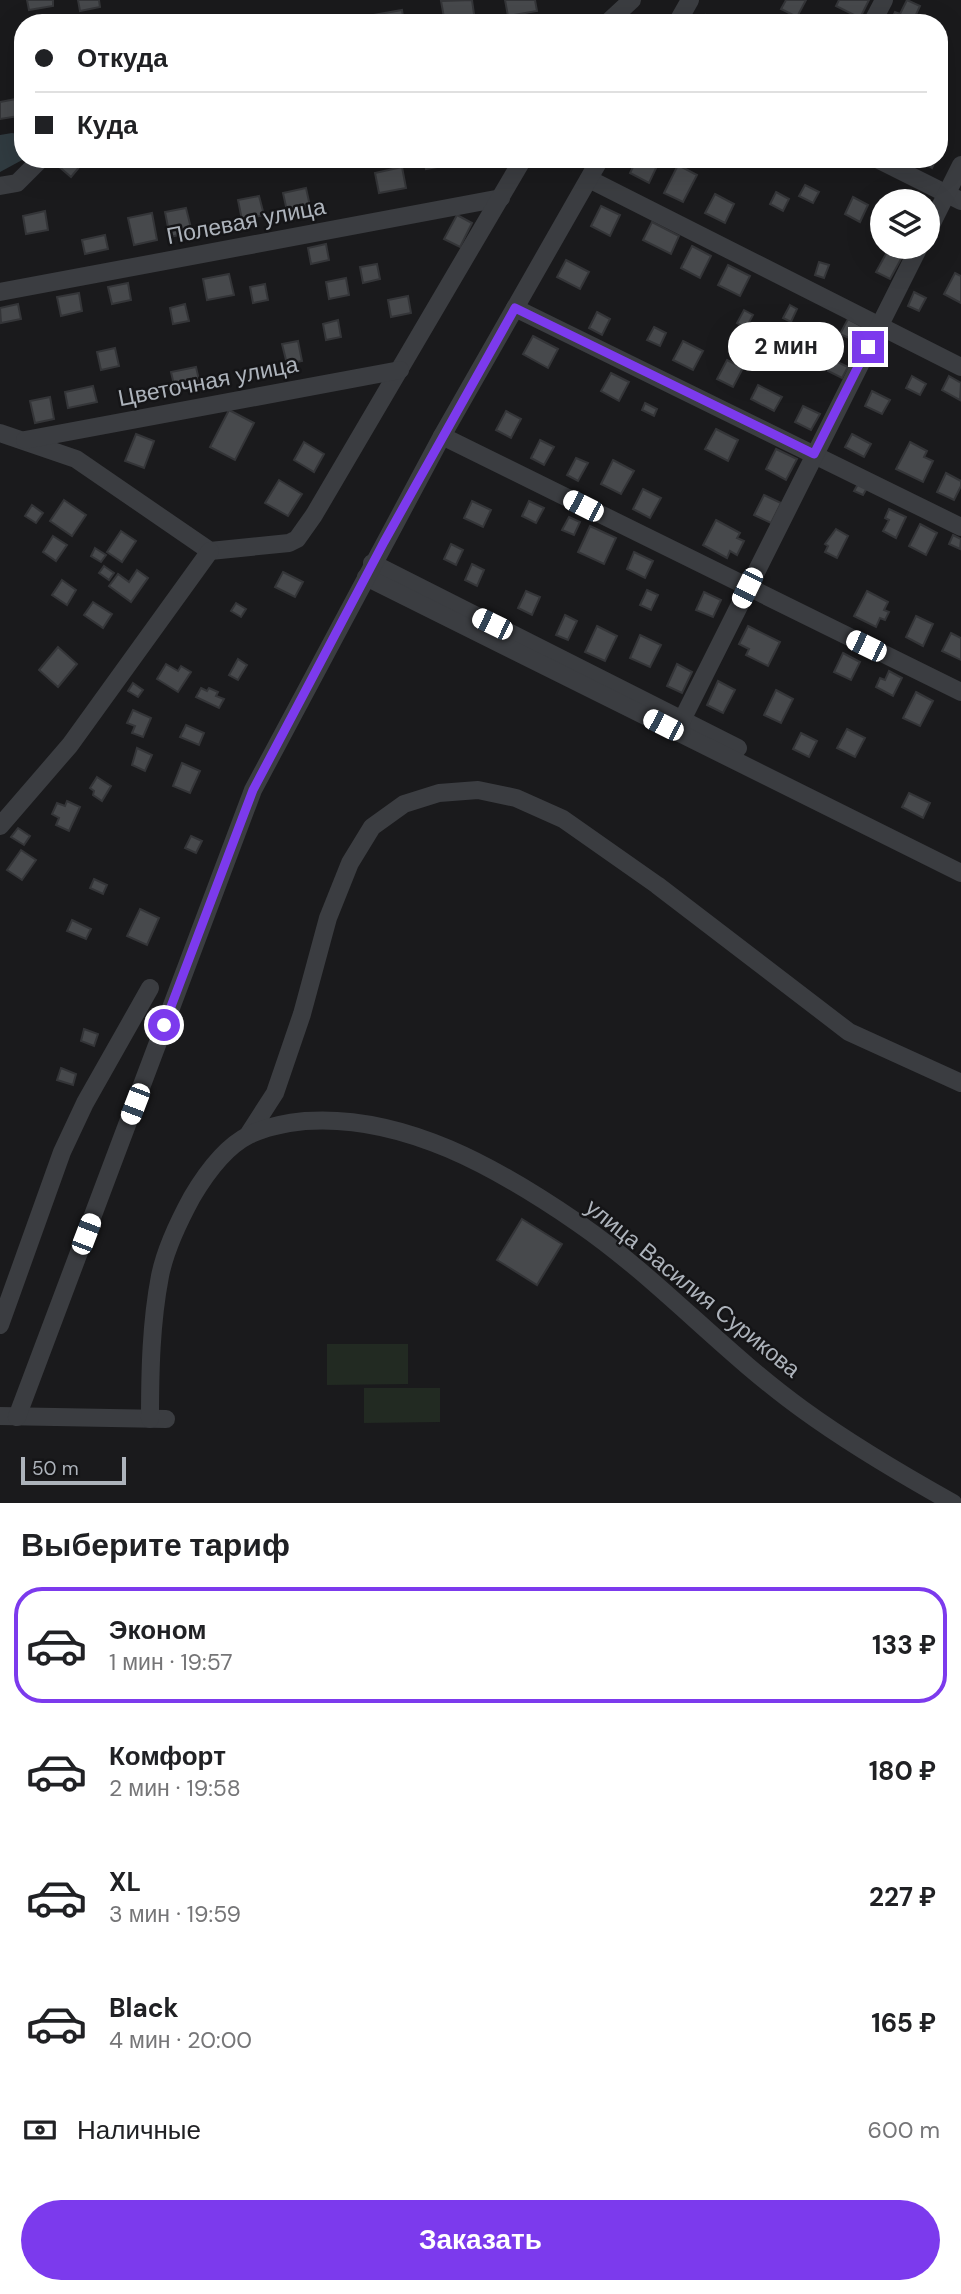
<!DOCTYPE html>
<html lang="ru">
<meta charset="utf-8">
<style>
:root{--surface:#fff;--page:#f6f6f6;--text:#202124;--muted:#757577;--line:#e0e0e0;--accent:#7c3aed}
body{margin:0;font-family:"DM Sans",sans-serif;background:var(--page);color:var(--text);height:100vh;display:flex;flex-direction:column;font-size:26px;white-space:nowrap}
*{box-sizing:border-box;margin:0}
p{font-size:23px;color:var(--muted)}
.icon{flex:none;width:38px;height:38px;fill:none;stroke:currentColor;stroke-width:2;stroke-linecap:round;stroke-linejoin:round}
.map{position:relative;height:1503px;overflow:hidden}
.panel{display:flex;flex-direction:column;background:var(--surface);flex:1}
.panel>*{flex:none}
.banner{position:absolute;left:14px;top:14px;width:934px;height:154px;border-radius:28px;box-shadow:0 7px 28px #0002;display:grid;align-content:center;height:154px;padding:0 21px;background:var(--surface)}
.fabs{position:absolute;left:870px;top:189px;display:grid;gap:14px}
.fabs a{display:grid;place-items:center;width:70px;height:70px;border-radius:50%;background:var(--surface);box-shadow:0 7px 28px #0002;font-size:35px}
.scale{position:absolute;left:21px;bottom:18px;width:105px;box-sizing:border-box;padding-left:7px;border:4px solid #adb3bb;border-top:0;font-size:19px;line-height:24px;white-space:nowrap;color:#adb3bb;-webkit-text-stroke:5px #151517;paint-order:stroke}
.end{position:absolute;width:32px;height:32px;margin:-16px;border:9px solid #7c3aed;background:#fff;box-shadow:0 0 0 4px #fff}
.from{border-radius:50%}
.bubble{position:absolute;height:49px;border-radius:24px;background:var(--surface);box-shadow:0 7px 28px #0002;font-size:23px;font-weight:700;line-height:49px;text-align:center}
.car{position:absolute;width:21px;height:42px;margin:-21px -10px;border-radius:9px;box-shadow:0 0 5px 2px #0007;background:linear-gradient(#fff 24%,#345 0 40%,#fff 0 76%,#345 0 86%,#fff 0)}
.banner b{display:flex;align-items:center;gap:24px;height:66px;font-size:26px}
.banner b+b{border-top:2px solid var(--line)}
.banner i{width:18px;height:18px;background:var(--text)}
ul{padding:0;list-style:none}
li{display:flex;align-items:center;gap:21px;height:116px;margin:0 14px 10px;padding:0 7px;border:4px solid transparent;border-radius:28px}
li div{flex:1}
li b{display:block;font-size:26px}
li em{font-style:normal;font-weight:700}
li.selected{border-color:var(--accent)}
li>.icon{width:63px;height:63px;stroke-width:1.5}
h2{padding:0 21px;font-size:32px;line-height:84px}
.pay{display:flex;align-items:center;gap:18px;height:77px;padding:0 21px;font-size:26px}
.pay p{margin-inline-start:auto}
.cta{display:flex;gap:14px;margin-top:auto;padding:14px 21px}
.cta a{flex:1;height:80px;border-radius:42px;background:var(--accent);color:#fff;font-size:28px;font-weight:700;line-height:80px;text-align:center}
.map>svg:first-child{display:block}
</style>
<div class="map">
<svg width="961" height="1503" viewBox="0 0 961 1503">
<rect width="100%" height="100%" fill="#1a1a1c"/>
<g fill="#222a22">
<polygon points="327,1344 408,1344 408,1384 327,1385"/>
<polygon points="364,1388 440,1388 440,1422 364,1423"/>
</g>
<polygon fill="#303b40" points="12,133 23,135 24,159 0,172 0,135"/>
<g fill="#47494c" stroke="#343538" stroke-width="2">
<polygon points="27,0 53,0 53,6 29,10"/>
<polygon points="78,0 99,0 100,7 80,11"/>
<polygon points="472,0 475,21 445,23 441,1"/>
<polygon points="505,0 535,0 537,11 508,16"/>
<polygon points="786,0 806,0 797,17 781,9"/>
<polygon points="839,0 869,0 860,18 836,6"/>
<polygon points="907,0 920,6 913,21 917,23 890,23 895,12 900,14"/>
<polygon points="402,10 404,23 374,23 373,15"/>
<polygon points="706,15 720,23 702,23"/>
<polygon points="16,99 19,116 0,119 0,102"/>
<polygon points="60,159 83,159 85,160 71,177 56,164"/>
<polygon points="96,159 116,159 117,162 97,166"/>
<polygon points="424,159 459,159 459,163 426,169"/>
<polygon points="637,159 649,159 658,164 649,183 630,173"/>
<polygon points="918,159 936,159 932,168"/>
<polygon points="678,165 697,175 683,202 664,193"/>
<polygon points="402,167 406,188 379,193 375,173"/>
<polygon points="805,185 819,192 813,203 799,196"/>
<polygon points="306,188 310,206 287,211 283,193"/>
<polygon points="909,190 931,202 928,210 928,201 903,201"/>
<polygon points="776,192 789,199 783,211 770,204"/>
<polygon points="715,194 734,204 725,223 705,213"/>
<polygon points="259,196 264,215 242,220 238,200"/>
<polygon points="853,197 868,205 860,222 845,214"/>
<polygon points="601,206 620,215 610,236 591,226"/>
<polygon points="186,208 192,232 170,237 165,212"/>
<polygon points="45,211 48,230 26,234 23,216"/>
<polygon points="152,213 157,240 134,245 128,218"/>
<polygon points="457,215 472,223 460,247 444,239"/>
<polygon points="652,222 679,236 671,254 643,240"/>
<polygon points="105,235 108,249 85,254 82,240"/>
<polygon points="326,244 329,260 311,264 308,248"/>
<polygon points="692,246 711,256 700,278 681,268"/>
<polygon points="887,252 901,259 890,279 876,272"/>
<polygon points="566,260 589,272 580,289 557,277"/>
<polygon points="819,262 829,265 824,278 815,275"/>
<polygon points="377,264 380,279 363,283 360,267"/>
<polygon points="728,265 750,276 740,296 718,285"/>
<polygon points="955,273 961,276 961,303 944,294"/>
<polygon points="229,274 234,295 207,300 203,279"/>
<polygon points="346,278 349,295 329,299 326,282"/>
<polygon points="128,283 131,300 112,304 108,287"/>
<polygon points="265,284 268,300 253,303 250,287"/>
<polygon points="914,292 926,298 919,311 908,306"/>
<polygon points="79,293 82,311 61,316 57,297"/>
<polygon points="408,296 411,313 391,317 388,300"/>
<polygon points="18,304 21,319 1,323 0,308"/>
<polygon points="185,304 189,321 173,324 170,308"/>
<polygon points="790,305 797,309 791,322 783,318"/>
<polygon points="744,310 753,315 746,328 737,323"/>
<polygon points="597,312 610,319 602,335 589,328"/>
<polygon points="848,319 867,329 860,343 840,334"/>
<polygon points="338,320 341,337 326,340 323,324"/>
<polygon points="654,327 666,333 660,346 647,340"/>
<polygon points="533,336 558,349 548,368 523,354"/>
<polygon points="298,341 302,361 287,364 282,344"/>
<polygon points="683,341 703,351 693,370 673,360"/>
<polygon points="115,348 119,366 101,370 97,352"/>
<polygon points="727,360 743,368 733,387 717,379"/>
<polygon points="833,360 848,367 842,378 828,371"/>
<polygon points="196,367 200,384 175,389 171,372"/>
<polygon points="611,373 629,382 619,401 601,391"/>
<polygon points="912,376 926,384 920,395 906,388"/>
<polygon points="949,376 961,383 960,400 942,390"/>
<polygon points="758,385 782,397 774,411 751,399"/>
<polygon points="93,386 97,402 68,408 65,392"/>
<polygon points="872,391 890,400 882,414 865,406"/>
<polygon points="50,397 54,419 35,423 30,401"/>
<polygon points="645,403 657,409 654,416 642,410"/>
<polygon points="803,406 820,414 811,430 795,422"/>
<polygon points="229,410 254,423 235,460 210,447"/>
<polygon points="506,411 521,419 511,438 496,430"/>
<polygon points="716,429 738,440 728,461 705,449"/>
<polygon points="136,434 154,441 144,468 125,461"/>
<polygon points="852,434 871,444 864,457 845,447"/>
<polygon points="540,440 554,447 544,465 531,458"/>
<polygon points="304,442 324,454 314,472 294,460"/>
<polygon points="910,442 927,451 924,457 933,461 923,482 896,469"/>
<polygon points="776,449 797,459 786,480 766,469"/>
<polygon points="576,458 588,463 578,481 567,475"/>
<polygon points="613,460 634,471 621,494 601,484"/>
<polygon points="946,473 961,481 961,486 954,500 937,492"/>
<polygon points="279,480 302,494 288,516 265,503"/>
<polygon points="858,484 867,488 863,495 854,491"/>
<polygon points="643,489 661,498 650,518 633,509"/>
<polygon points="764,495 781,503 771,523 754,515"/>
<polygon points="64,500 86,515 72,536 50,521"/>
<polygon points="472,501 491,510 483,527 464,518"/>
<polygon points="529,501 544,508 536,523 522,516"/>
<polygon points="32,505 43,513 36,523 25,516"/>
<polygon points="889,509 906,517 896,538 883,531 889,520 885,518"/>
<polygon points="569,517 580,522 574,535 562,530"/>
<polygon points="716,520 740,533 737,538 744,541 737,555 730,551 727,558 703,545"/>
<polygon points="920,524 937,533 926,555 909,546"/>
<polygon points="590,526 616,538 604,564 578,552"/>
<polygon points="836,529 848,536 837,558 825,552 828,546 825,544"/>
<polygon points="121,531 136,541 122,562 107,552"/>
<polygon points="953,535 961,539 960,549 949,544"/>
<polygon points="53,536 67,545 56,561 43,552"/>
<polygon points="451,544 463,550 456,565 444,559"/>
<polygon points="95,548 106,555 101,562 91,556"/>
<polygon points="634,552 653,561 645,578 627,569"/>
<polygon points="472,564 484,570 477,586 465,580"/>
<polygon points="104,566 114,573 109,580 99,573"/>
<polygon points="137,570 148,578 131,602 109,586 118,574 129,582"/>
<polygon points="283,572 303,582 295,597 275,587"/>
<polygon points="62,580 76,590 67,605 52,595"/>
<polygon points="647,590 658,595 651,610 640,605"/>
<polygon points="526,591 540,597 532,615 518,608"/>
<polygon points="867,591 888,602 884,610 889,612 885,620 880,618 876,627 854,616"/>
<polygon points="704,592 721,600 713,617 696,610"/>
<polygon points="93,602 112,614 103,628 84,615"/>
<polygon points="236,603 246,609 241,617 231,611"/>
<polygon points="565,615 577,621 568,640 556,635"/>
<polygon points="916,616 933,624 923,646 906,637"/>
<polygon points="597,626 617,636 605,661 585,652"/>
<polygon points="748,626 780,642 768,666 746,655 749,649 739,644"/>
<polygon points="951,633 961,638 961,660 942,651"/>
<polygon points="640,635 661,645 650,667 630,658"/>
<polygon points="58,647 77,664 58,687 39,670"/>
<polygon points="843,653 860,662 851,680 834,672"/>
<polygon points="238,659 247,665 238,680 229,675"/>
<polygon points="166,664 178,671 181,666 191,672 178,692 157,679"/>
<polygon points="677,664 692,672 682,693 667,686"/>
<polygon points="889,671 902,678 893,696 876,687 880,678 885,680"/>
<polygon points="718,681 735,690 723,713 707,705"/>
<polygon points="133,683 143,690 138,697 128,691"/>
<polygon points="201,688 207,691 209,688 218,692 216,696 224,699 219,708 196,697"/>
<polygon points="776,690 793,699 781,723 764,715"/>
<polygon points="916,692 933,701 920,726 903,718"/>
<polygon points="133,710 151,718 143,737 132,733 135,726 127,723"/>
<polygon points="186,725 204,733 199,745 180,737"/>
<polygon points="847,729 865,738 855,757 837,748"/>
<polygon points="801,733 817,741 809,757 793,749"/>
<polygon points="137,748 152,755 145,771 132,765"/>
<polygon points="182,763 200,771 190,793 173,786"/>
<polygon points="97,777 111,786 102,801 93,795 94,791 90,788"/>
<polygon points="909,793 930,803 923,818 902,807"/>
<polygon points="67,801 80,807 69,831 56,825 59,818 52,814 57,803 65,806"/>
<polygon points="18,828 30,836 24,845 11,837"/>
<polygon points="191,836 202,841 196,853 185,848"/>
<polygon points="21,850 36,860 22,880 7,870"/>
<polygon points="94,879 107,885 103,894 90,888"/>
<polygon points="140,909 159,918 147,945 127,936"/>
<polygon points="72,920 91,929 86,939 67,931"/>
<polygon points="84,1029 98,1034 94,1046 81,1041"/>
<polygon points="61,1068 76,1074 73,1085 57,1080"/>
<polygon points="522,1219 562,1244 537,1285 497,1260"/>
</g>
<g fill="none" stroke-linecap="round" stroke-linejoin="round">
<g stroke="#3b3d41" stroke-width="18">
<polyline points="607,23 632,0"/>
<polyline points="677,23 690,0"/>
<polyline points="872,23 884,0"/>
<polyline points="877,159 961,201"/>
<polyline points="589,179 961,367"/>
<polyline points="0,186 17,183 41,159"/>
<polyline points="928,231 961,165"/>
<polyline points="0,292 501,198"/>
<polyline points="515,308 961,527"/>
<polyline points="0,433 76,459 210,551 289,543 297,539 314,515 523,159"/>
<polyline points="442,436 961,692"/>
<polyline points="25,440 400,370"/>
<polyline points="372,563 738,748"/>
<polyline points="366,577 961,873"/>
<polyline points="682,720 919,247"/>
<polyline points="0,826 70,745 210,551"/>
<polyline points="248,1135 275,1093 302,1014 328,918 350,863 372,827 404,804 439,793 478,790 516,798 563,819 657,885 849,1032 961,1083"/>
<polyline points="0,1325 62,1152 85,1103 150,988"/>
<polyline points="0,1416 166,1419"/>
<polyline points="17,1417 253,790 442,436 600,159"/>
<path d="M150 1419C150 1371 151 1323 160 1276 165 1251 180 1219 192 1197 205 1175 225 1147 249 1135 267 1126 286 1123 305 1121 404 1114 498 1168 578 1223 658 1278 723 1352 802 1409 850 1444 901 1474 953 1503"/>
</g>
</g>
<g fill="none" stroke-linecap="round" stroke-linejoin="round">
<polyline stroke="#7c3aed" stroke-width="9" points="164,1025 253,790 384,542 515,308 814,454 868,347"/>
</g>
<g text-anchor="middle" stroke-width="5" stroke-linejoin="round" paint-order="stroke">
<g font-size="23" fill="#adb3bb" stroke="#151517">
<text transform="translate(246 221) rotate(-11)" y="8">Полевая улица</text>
<text transform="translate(208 381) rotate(-11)" y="8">Цветочная улица</text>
<text transform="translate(693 1288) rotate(39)" y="8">улица Василия Сурикова</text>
</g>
</g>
</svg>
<div class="fabs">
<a><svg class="icon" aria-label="layers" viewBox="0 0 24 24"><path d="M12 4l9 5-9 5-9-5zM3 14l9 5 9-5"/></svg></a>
</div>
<div class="scale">50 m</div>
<i class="end from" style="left:164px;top:1025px"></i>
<i class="end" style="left:868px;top:347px"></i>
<div class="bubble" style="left:728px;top:322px;width:116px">2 мин</div>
<i class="car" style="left:583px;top:506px;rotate:297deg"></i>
<i class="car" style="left:747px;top:588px;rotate:206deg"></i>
<i class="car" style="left:492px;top:624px;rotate:296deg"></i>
<i class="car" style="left:866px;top:646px;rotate:296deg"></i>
<i class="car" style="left:663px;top:725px;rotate:297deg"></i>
<i class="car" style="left:135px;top:1104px;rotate:201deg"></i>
<i class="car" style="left:86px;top:1234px;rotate:21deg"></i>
<div class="banner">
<b><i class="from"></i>Откуда</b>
<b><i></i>Куда</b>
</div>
</div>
<section class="panel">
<h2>Выберите тариф</h2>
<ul>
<li class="selected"><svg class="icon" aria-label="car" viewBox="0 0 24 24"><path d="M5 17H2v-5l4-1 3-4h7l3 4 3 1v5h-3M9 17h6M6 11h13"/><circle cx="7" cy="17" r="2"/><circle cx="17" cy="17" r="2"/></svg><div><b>Эконом</b><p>1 мин · 19:57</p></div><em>133 ₽</em></li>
<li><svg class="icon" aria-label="car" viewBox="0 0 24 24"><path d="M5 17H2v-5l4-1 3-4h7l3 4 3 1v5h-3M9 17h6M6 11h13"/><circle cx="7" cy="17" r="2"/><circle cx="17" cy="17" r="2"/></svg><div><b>Комфорт</b><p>2 мин · 19:58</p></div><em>180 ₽</em></li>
<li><svg class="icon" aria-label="car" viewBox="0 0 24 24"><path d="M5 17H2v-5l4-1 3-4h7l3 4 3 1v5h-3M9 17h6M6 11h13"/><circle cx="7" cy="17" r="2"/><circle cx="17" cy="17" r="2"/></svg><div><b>XL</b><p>3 мин · 19:59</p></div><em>227 ₽</em></li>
<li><svg class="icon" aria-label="car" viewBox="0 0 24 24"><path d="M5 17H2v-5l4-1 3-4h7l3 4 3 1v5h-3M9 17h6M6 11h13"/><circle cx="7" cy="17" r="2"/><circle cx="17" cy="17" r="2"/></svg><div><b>Black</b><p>4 мин · 20:00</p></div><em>165 ₽</em></li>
</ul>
<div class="pay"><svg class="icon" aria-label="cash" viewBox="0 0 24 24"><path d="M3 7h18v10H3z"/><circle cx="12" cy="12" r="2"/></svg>Наличные<p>600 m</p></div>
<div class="cta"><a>Заказать</a></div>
</section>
